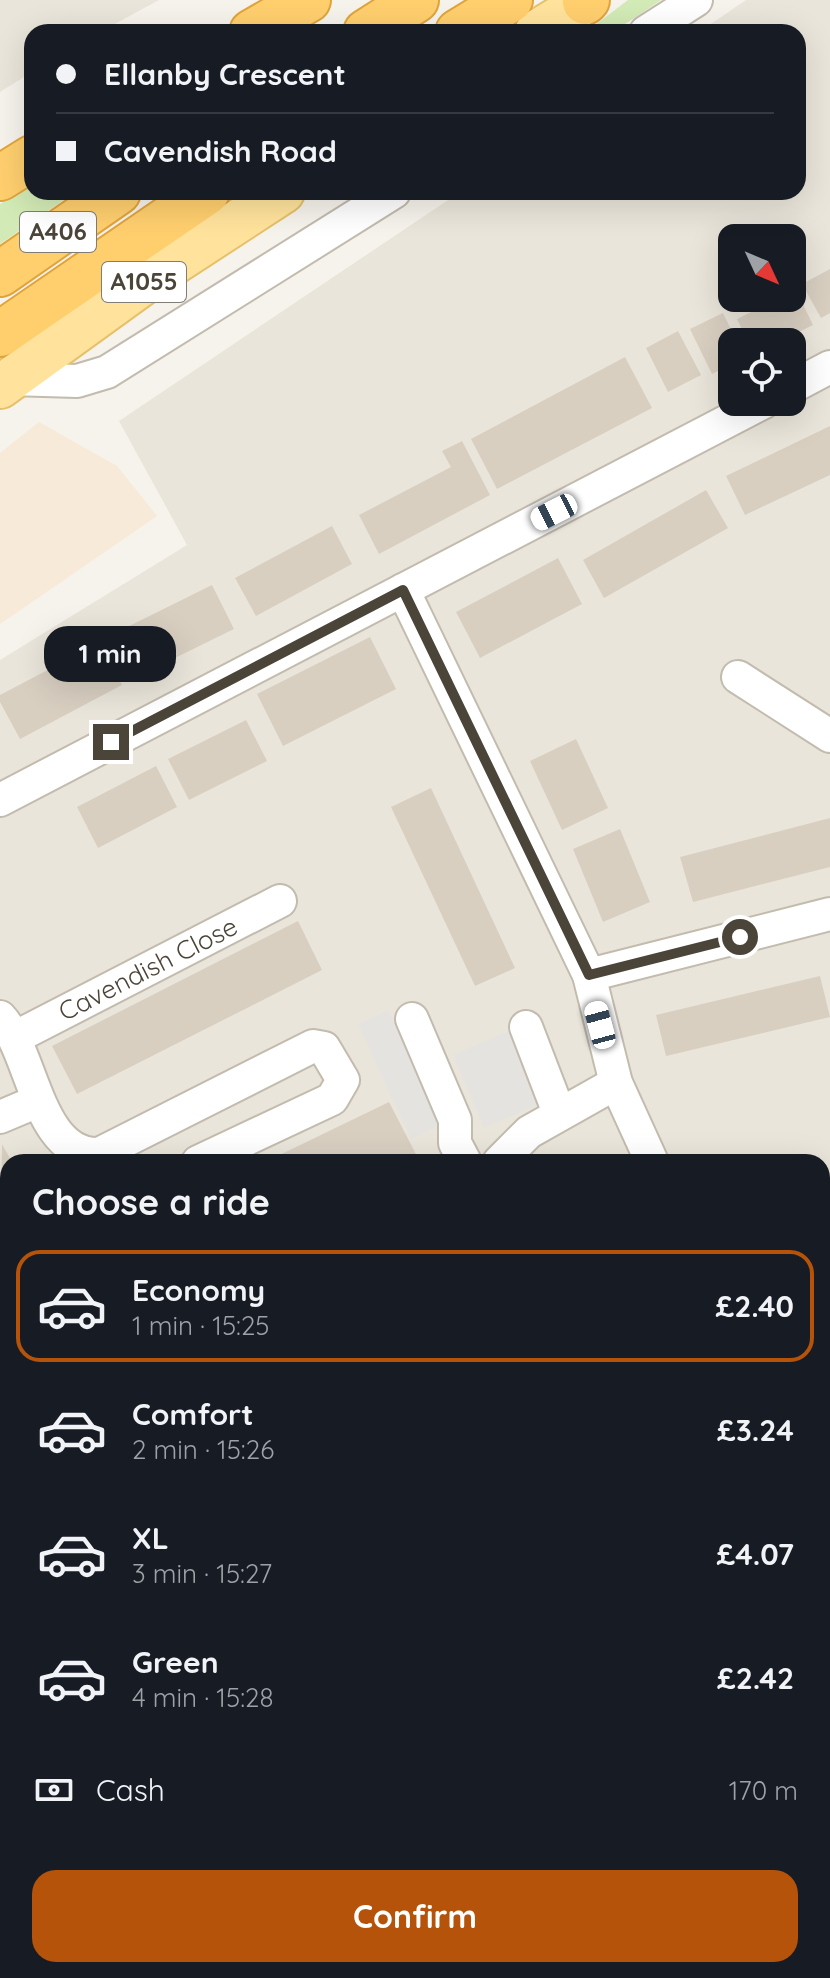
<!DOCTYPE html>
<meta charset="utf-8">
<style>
:root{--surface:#171b24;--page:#242831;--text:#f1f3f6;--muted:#9ea1a6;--line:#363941;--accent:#b45309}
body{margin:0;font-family:Quicksand,sans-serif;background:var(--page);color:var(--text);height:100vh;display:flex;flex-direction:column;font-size:30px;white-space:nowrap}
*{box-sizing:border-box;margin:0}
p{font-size:26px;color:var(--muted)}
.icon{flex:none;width:44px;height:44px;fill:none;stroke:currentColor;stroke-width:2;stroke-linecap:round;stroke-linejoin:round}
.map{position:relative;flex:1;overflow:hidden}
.sheet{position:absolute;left:0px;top:1154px;width:830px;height:824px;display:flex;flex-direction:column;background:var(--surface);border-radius:24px 24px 0 0;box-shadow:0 8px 32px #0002}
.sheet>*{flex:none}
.banner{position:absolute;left:24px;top:24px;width:782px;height:176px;border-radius:24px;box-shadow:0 8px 32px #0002;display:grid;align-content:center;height:176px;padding:0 32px;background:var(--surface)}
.needle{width:52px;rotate:134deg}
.tools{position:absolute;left:718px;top:224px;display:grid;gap:16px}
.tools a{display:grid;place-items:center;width:88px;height:88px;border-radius:16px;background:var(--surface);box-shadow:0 8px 32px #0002;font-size:40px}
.end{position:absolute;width:36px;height:36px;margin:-18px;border:10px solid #4b4439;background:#fff;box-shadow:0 0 0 4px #fff}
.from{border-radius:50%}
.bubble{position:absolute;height:56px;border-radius:24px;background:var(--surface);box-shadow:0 8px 32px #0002;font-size:26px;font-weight:700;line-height:56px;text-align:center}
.car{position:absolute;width:24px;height:48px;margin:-24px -12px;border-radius:10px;box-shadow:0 0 6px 2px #0007;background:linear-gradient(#fff 24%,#345 0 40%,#fff 0 76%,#345 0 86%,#fff 0)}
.banner b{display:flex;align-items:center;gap:28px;height:76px;font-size:30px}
.banner b+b{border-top:2px solid var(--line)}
.banner i{width:20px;height:20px;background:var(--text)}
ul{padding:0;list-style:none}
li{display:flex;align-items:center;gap:24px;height:112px;margin:0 16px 12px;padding:0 16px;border:4px solid transparent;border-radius:24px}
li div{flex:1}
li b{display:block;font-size:30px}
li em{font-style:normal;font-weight:700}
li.active{border-color:var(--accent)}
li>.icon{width:72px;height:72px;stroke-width:1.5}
h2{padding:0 32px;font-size:36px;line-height:96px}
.pay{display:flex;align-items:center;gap:20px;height:88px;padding:0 32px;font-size:30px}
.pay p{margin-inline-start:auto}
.cta{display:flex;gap:16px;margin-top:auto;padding:16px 32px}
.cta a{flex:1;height:92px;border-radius:24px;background:var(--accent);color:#fff;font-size:32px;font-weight:700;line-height:92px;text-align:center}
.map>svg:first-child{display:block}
</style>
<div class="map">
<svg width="830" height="1978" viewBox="0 0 830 1978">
<rect width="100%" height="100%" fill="#f6f3ec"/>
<g fill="#eae5da" fill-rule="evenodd">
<polygon points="0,0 159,0 100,32 32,32 32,72 0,92"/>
<path d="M746 0H830V1978H250L245 1970H822V1162H8V1574L0 1557V660L187 545 119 421 460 192H798V32H699ZM732 238H792V298H732ZM732 342H792V402H732Z"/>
<polygon points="0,1804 8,1819 8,1970 99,1970 105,1978 0,1978"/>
</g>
<polygon fill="#f7ead8" points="39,422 117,466 157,516 0,624 0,453"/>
<g fill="#d2eab5">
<polygon points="628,0 661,0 613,32 586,32"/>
<polygon points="32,185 32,192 75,192 0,244 0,204"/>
</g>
<g fill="#e5e3e0">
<polygon points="388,1010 441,1125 411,1139 358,1024"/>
<polygon points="511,1030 542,1103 484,1128 453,1055"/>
</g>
<g fill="#d8cfc1">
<polygon points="830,269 830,313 821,318 802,284"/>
<polygon points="796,290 813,325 779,342 748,342 737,319 780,298 792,298"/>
<polygon points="723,313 737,342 732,342 732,364 712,374 690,329"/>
<polygon points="678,331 701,375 668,392 646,348"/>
<polygon points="625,357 652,408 497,489 471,439"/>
<polygon points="830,426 830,475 745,515 726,476"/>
<polygon points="462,441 490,495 379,554 359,515 451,467 442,451"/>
<polygon points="706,490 728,528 604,598 583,560"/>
<polygon points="332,526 352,564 256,616 235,578"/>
<polygon points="558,558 582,604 480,658 456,612"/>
<polygon points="212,585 234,629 130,680 109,636"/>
<polygon points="370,637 396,689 283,746 257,694"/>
<polygon points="99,643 122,685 20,739 0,702 0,695"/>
<polygon points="246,720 267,761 189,800 168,759"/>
<polygon points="576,739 608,808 562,830 530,761"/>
<polygon points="156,766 177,807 98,848 77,807"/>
<polygon points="431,788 515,968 475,986 391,807"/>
<polygon points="830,818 830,867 693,902 680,857"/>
<polygon points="620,829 650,902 603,922 573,849"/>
<polygon points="298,921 322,970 77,1094 52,1046"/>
<polygon points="820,976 830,1017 666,1056 656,1015"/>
<polygon points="389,1102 420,1162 265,1162"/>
<polygon points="2,1144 12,1162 8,1162 8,1324 0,1308"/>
<polygon points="261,1970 309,1970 316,1978 267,1978"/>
</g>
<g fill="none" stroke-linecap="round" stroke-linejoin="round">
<defs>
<g id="minor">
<polyline points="646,32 696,0"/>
<polyline points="10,379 77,381 107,372 394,192"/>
<polyline points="792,387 830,367"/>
<polyline points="403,590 589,975 616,1083 652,1162"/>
<polyline points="738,677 830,736"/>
<polyline points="0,800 764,402"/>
<polyline points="589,975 830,914"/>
<path d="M0 1017C33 1051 37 1157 99 1154L313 1046 324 1048 343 1080 332 1099 198 1162"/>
<polyline points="412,1019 455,1120 455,1143 465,1162"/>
<polyline points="526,1027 559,1113"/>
<polyline points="16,1037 280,901"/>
<polyline points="0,1117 38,1101"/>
<polyline points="499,1162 529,1132 616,1083"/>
<polyline points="822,1230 830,1228"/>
<polyline points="0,1484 8,1479"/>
<polyline points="0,1540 8,1564"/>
<polyline points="822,1648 830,1646"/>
<polyline points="0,1674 8,1663"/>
<polyline points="617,1970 619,1978"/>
<polyline points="111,1978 120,1970"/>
</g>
<g id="major">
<polyline points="536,32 585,2"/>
<polyline points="0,387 145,282 283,192"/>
<polyline points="0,1707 8,1713"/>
<polyline points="148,1970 152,1978"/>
</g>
<g id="highway">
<polyline points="585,2 587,0"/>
<polyline points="252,32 308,0"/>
<polyline points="366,32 416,0"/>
<polyline points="458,32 510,0"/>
<polyline points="0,178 32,158"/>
<polyline points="0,274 118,192"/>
<polyline points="0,334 207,192"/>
</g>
</defs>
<use href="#minor" stroke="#c2bbae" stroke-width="36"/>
<use href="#major" stroke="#e6c16a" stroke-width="46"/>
<use href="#highway" stroke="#e0a43c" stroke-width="48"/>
<use href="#minor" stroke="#fff" stroke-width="32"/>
<use href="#major" stroke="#ffe39c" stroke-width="42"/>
<use href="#highway" stroke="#ffcf6e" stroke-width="44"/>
</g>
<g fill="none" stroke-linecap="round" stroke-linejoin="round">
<polyline stroke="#4b4439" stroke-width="10" points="111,742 403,590 589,975 740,937"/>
</g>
<g text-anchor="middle" stroke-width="6" stroke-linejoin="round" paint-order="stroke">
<g fill="#fff" stroke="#817c74" stroke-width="2">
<rect x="20" y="212" width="76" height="40" rx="6"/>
<rect x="102" y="262" width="84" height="40" rx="6"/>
</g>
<g font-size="24" font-weight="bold" fill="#4b4439">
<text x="58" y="240">A406</text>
<text x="144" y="290">A1055</text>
</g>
<g font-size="26" fill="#4b4439" stroke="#fff">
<text transform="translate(148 969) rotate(-27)" y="9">Cavendish Close</text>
</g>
</g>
</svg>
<div class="tools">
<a><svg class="needle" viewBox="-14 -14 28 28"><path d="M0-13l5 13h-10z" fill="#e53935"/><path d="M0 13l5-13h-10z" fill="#9ea1a6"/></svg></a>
<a><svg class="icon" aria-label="locate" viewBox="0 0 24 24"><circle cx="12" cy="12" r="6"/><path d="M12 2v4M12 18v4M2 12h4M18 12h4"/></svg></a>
</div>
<i class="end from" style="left:740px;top:937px"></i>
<i class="end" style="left:111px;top:742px"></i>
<div class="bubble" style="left:44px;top:626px;width:132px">1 min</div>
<i class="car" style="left:554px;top:512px;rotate:243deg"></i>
<i class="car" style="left:600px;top:1025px;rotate:345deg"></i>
<div class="banner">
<b><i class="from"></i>Ellanby Crescent</b>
<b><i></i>Cavendish Road</b>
</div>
<section class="sheet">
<h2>Choose a ride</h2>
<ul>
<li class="active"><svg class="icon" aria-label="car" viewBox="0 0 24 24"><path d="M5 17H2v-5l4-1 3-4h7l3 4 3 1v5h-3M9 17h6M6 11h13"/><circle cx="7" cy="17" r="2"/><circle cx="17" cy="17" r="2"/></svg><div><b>Economy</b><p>1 min · 15:25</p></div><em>£2.40</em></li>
<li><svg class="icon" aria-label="car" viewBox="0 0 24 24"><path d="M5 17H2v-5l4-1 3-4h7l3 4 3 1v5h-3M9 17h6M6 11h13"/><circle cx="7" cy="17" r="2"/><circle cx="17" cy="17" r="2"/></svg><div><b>Comfort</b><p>2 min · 15:26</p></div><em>£3.24</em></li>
<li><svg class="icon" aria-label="car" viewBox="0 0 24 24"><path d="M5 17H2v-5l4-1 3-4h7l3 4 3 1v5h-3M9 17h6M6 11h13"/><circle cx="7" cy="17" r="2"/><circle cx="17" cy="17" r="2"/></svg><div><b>XL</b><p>3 min · 15:27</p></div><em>£4.07</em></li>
<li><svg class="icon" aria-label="car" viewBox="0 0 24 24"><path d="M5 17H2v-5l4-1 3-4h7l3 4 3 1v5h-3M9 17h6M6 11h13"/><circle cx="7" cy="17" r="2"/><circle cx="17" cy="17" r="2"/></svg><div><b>Green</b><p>4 min · 15:28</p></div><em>£2.42</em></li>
</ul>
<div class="pay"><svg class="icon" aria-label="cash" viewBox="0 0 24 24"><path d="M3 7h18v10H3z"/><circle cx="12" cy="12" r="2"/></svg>Cash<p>170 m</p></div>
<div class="cta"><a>Confirm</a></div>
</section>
</div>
